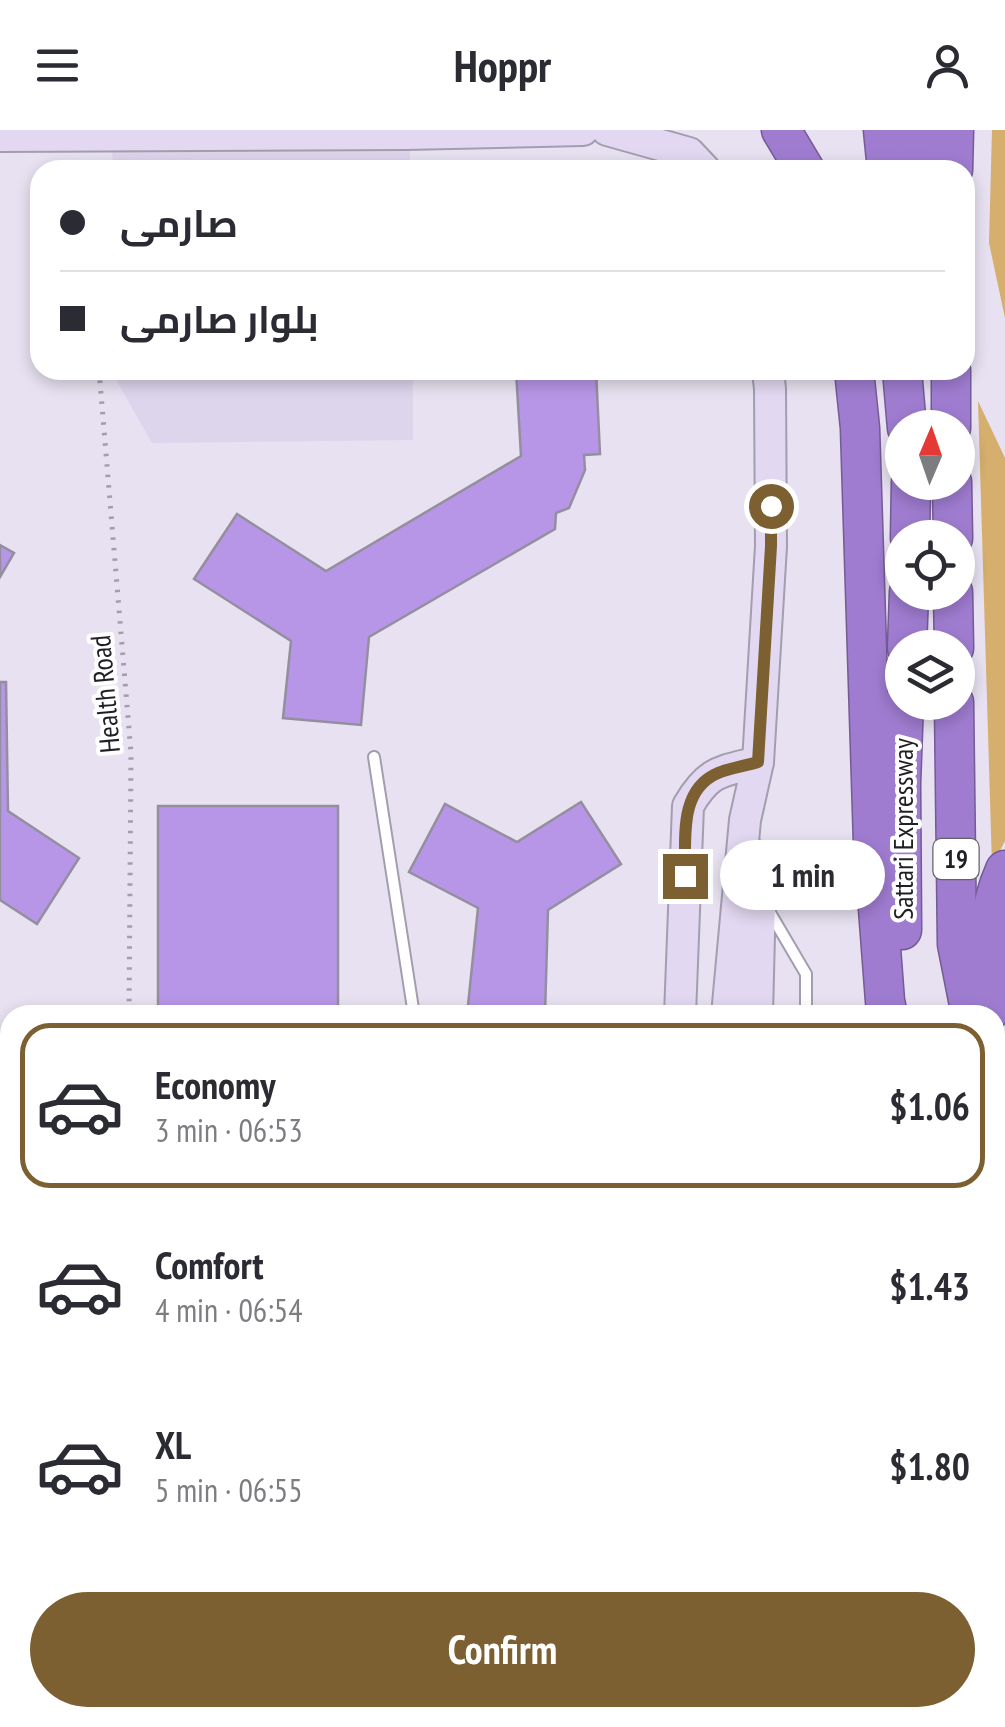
<!DOCTYPE html>
<meta charset="utf-8">
<style>
:root{--surface:#fff;--page:#f7f7f7;--text:#2b2b33;--muted:#7c7c81;--line:#e1e1e2;--accent:#7c6032}
body{margin:0;font-family:"PT Sans Narrow",Cairo,sans-serif;background:var(--page);color:var(--text);height:100vh;display:flex;flex-direction:column;font-size:38px;white-space:nowrap}
*{box-sizing:border-box;margin:0}
p{font-size:32px;color:var(--muted)}
.icon{flex:none;width:55px;height:55px;fill:none;stroke:currentColor;stroke-width:2;stroke-linecap:round;stroke-linejoin:round}
.map{position:relative;flex:1;overflow:hidden}
.drawer{position:absolute;left:0px;top:875px;width:1005px;height:722px;display:flex;flex-direction:column;background:var(--surface);border-radius:30px 30px 0 0;box-shadow:0 5px 15px #0003}
.drawer>*{flex:none}
.top-card{position:absolute;left:30px;top:30px;width:945px;height:220px;border-radius:30px;box-shadow:0 5px 15px #0003;display:grid;align-content:center;height:220px;padding:0 30px;background:var(--surface)}
.needle{width:65px;rotate:2deg}
.controls{position:absolute;left:885px;top:280px;display:grid;gap:20px}
.controls a{display:grid;place-items:center;width:90px;height:90px;border-radius:50%;background:var(--surface);box-shadow:0 5px 15px #0003;font-size:50px}
.end{position:absolute;width:45px;height:45px;margin:-22px;border:12px solid #7c6032;background:#fff;box-shadow:0 0 0 5px #fff}
.from{border-radius:50%}
.bubble{position:absolute;height:70px;border-radius:35px;background:var(--surface);box-shadow:0 5px 15px #0003;font-size:32px;font-weight:800;line-height:70px;text-align:center}
.top-card b{display:flex;align-items:center;gap:35px;height:95px;font-size:38px}
.top-card b+b{border-top:2px solid var(--line)}
.top-card i{width:25px;height:25px;background:var(--text)}
ul{padding:18px 0 0;list-style:none}
li{display:flex;align-items:center;gap:30px;height:165px;margin:0 20px 15px;padding:0 10px;border:5px solid transparent;border-radius:30px}
li div{flex:1}
li b{display:block;font-size:38px}
li em{font-style:normal;font-weight:800}
li.selected{border-color:var(--accent)}
li>.icon{width:90px;height:90px;stroke-width:1.5}
.action{display:flex;gap:20px;margin-top:auto;padding:20px 30px}
.action a{flex:1;height:115px;border-radius:60px;background:var(--accent);color:#fff;font-size:40px;font-weight:800;line-height:115px;text-align:center}
header{display:flex;justify-content:space-between;align-items:center;height:130px;padding:0 30px;background:var(--surface);font-size:45px;font-weight:800}
.map>svg:first-child{display:block}
</style>
<header><svg class="icon" aria-label="menu" viewBox="0 0 24 24"><path d="M4 6h16M4 12h16M4 18h16"/></svg>Hoppr<svg class="icon" aria-label="person" viewBox="0 0 24 24"><circle cx="12" cy="8" r="4"/><path d="M4 21q1-7 8-7t8 7"/></svg></header>
<div class="map">
<svg width="1005" height="1597" viewBox="0 0 1005 1597">
<rect width="100%" height="100%" fill="#e7e1f1"/>
<g fill="#ddd5ec">
<polygon points="410,17 410,40 113,40 112,19"/>
<polygon points="115,240 413,240 413,310 152,313 115,248"/>
</g>
<g fill="#d6ae6d">
<polygon points="992,0 1005,0 1005,188 989,113"/>
<polygon points="978,271 1005,328 1005,711 992,736"/>
</g>
<g fill="#b796e7" stroke="#948f9e" stroke-width="2.5">
<polygon points="516,240 596,240 600,324 584,325 585,340 569,378 556,383 555,399 369,507 361,595 283,588 291,511 194,449 237,384 326,441 521,326"/>
<polygon points="0,415 14,423 0,447"/>
<polygon points="0,552 6,552 8,681 79,728 37,794 0,770"/>
<polygon points="581,672 621,734 548,780 545,885 467,885 478,778 409,742 445,674 517,712"/>
<rect x="158" y="676" width="180" height="209"/>
<polygon points="0,1423 10,1441 10,1453 0,1458"/>
<polygon points="347,1588 582,1588 564,1597 363,1597"/>
<polygon points="773,1588 967,1588 968,1597 772,1597"/>
</g>
<g fill="none" stroke-linecap="round" stroke-linejoin="round">
<defs>
<g id="lane">
<polyline points="374,627 414,885"/>
<polyline points="769,781 806,844 806,885"/>
</g>
<polyline id="street" points="673,1597 674,1588"/>
<g id="secondary">
<polyline points="607,0 689,23 705,40"/>
<polyline points="0,6 406,4 583,0"/>
<polyline points="752,724 760,765 757,885"/>
<path d="M680 885 688 676C709 640 720 642 758 632"/>
<polyline points="727,885 745,690 758,632 771,416 770,259 768,240"/>
<polyline points="698,1588 699,1597"/>
<polyline points="740,1588 740,1597"/>
</g>
<g id="highway">
<polyline points="781,0 805,40"/>
<polyline points="883,0 887,40"/>
<polyline points="919,40 920,0"/>
<polyline points="953,40 954,0"/>
<polyline points="854,240 860,298 873,713 885,871 888,885"/>
<polyline points="902,240 907,298"/>
<polyline points="951,240 951,298"/>
<polyline points="952,352 953,408"/>
<polyline points="910,408 911,352"/>
<polyline points="953,462 954,518"/>
<polyline points="907,518 909,462"/>
<polyline points="954,572 957,814 971,885"/>
<polyline points="902,800 901,654 904,572"/>
<path d="M988 883C988 833 984 786 1005 740"/>
<polyline points="995,1019 1005,1086"/>
<polyline points="995,1277 1005,1301"/>
<polyline points="995,1388 1005,1429"/>
</g>
</defs>
<use href="#lane" stroke="#a39ead" stroke-width="14"/>
<use href="#street" stroke="#a39ead" stroke-width="24"/>
<use href="#secondary" stroke="#a39ead" stroke-width="34"/>
<use href="#highway" stroke="#735b94" stroke-width="41"/>
<g stroke="#a29eaa" stroke-width="5" stroke-dasharray="2.5 8" stroke-linecap="butt">
<polyline points="99,240 131,623 129,885"/>
<polyline points="155,1588 155,1597"/>
</g>
<use href="#lane" stroke="#fff" stroke-width="10"/>
<use href="#street" stroke="#fff" stroke-width="20"/>
<use href="#secondary" stroke="#e2d8f1" stroke-width="30"/>
<use href="#highway" stroke="#9f7cd0" stroke-width="38"/>
</g>
<g fill="none" stroke-linecap="round" stroke-linejoin="round">
<path stroke="#7c6032" stroke-width="12" d="M685 746C686 710 678 660 718 643 730 638 745 636 758 632L771 416V376"/>
</g>
<g text-anchor="middle" stroke-width="8" stroke-linejoin="round" paint-order="stroke">
<rect fill="#fff" stroke="#646266" stroke-width="2.5" x="933.5" y="709" width="45" height="40" rx="8"/>
<g font-size="25" font-weight="bold" fill="#211f25">
<text x="956" y="738">19</text>
</g>
<g font-size="28" fill="#211f25" stroke="#fff">
<text transform="translate(105 564) rotate(-95)" y="10">Health Road</text>
<text transform="translate(903 699) rotate(-90)" y="10">Sattari Expressway</text>
</g>
</g>
</svg>
<div class="controls">
<a><svg class="needle" viewBox="-14 -14 28 28"><path d="M0-13l5 13h-10z" fill="#e53935"/><path d="M0 13l5-13h-10z" fill="#7c7c81"/></svg></a>
<a><svg class="icon" aria-label="locate" viewBox="0 0 24 24"><circle cx="12" cy="12" r="6"/><path d="M12 2v4M12 18v4M2 12h4M18 12h4"/></svg></a>
<a><svg class="icon" aria-label="layers" viewBox="0 0 24 24"><path d="M12 4l9 5-9 5-9-5zM3 14l9 5 9-5"/></svg></a>
</div>
<i class="end from" style="left:771px;top:376px"></i>
<i class="end" style="left:685px;top:746px"></i>
<div class="bubble" style="left:720px;top:710px;width:165px">1 min</div>
<div class="top-card">
<b><i class="from"></i>صارمی</b>
<b><i></i>بلوار صارمی</b>
</div>
<section class="drawer">
<ul>
<li class="selected"><svg class="icon" aria-label="car" viewBox="0 0 24 24"><path d="M5 17H2v-5l4-1 3-4h7l3 4 3 1v5h-3M9 17h6M6 11h13"/><circle cx="7" cy="17" r="2"/><circle cx="17" cy="17" r="2"/></svg><div><b>Economy</b><p>3 min · 06:53</p></div><em>$1.06</em></li>
<li><svg class="icon" aria-label="car" viewBox="0 0 24 24"><path d="M5 17H2v-5l4-1 3-4h7l3 4 3 1v5h-3M9 17h6M6 11h13"/><circle cx="7" cy="17" r="2"/><circle cx="17" cy="17" r="2"/></svg><div><b>Comfort</b><p>4 min · 06:54</p></div><em>$1.43</em></li>
<li><svg class="icon" aria-label="car" viewBox="0 0 24 24"><path d="M5 17H2v-5l4-1 3-4h7l3 4 3 1v5h-3M9 17h6M6 11h13"/><circle cx="7" cy="17" r="2"/><circle cx="17" cy="17" r="2"/></svg><div><b>XL</b><p>5 min · 06:55</p></div><em>$1.80</em></li>
</ul>
<div class="action"><a>Confirm</a></div>
</section>
</div>
